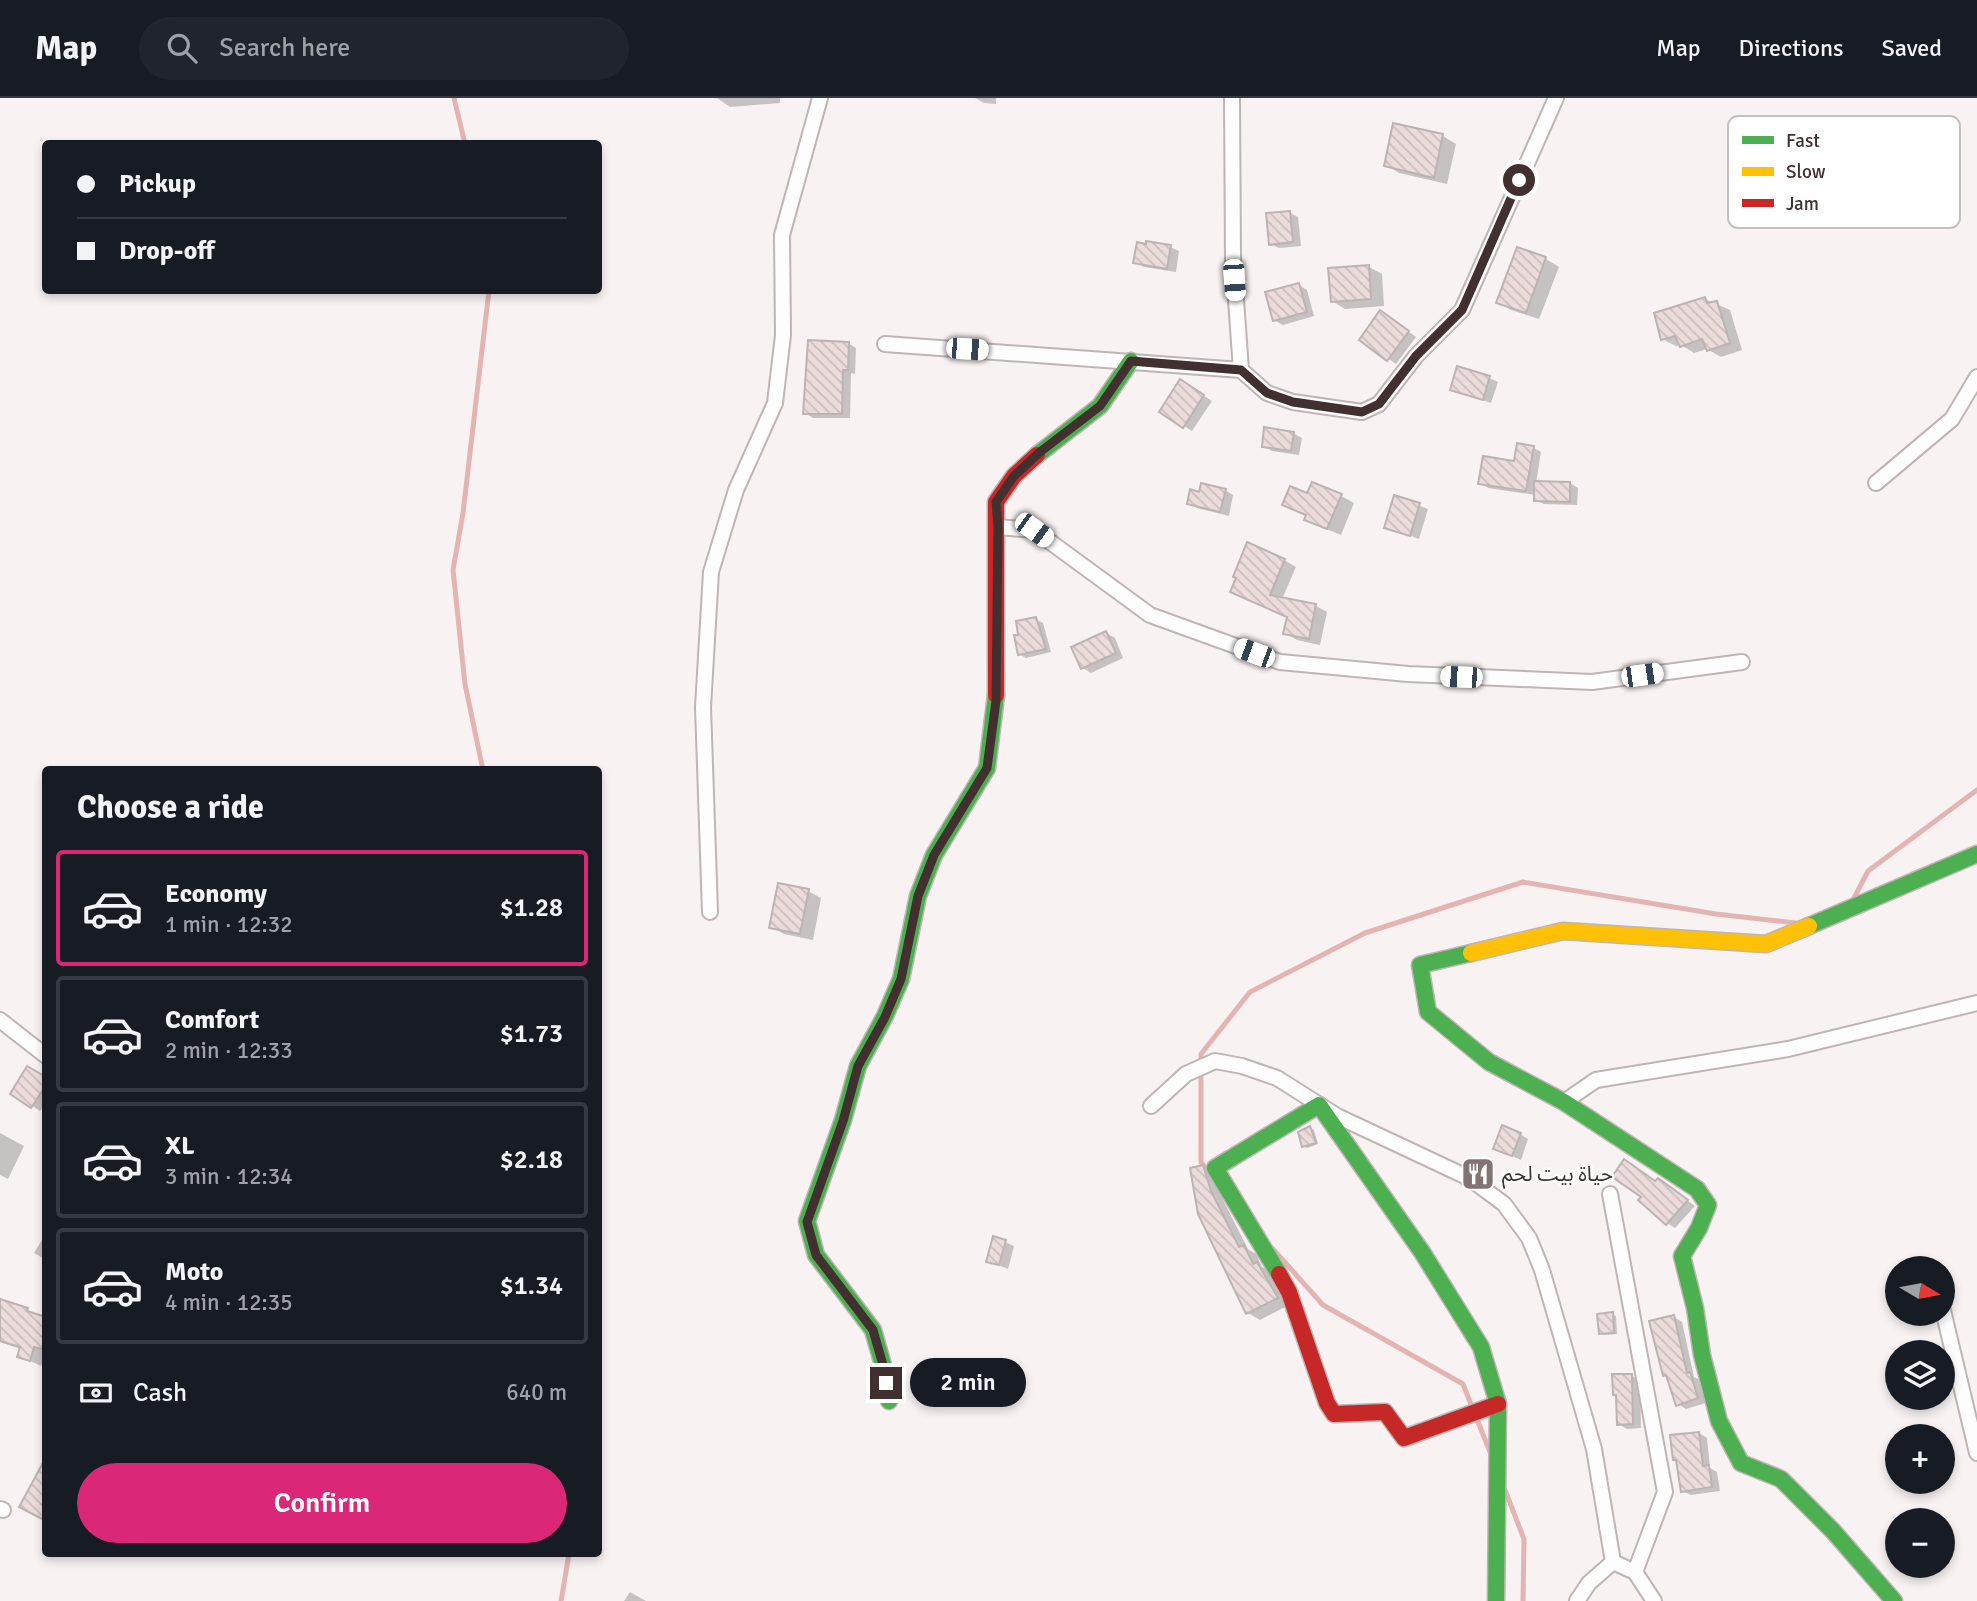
<!DOCTYPE html>
<meta charset="utf-8">
<style>
:root{--surface:#171b24;--page:#20242c;--text:#f1f3f6;--muted:#9ea1a6;--line:#363941;--accent:#db2777}
body{margin:0;font-family:Signika,"Noto Sans Arabic",sans-serif;background:var(--page);color:var(--text);height:100vh;display:flex;flex-direction:column;font-size:26px;white-space:nowrap}
*{box-sizing:border-box;margin:0}
p{font-size:23px;color:var(--muted)}
.icon{flex:none;width:38px;height:38px;fill:none;stroke:currentColor;stroke-width:2;stroke-linecap:round;stroke-linejoin:round}
.map{position:relative;flex:1;overflow:hidden}
.drawer{position:absolute;left:42px;top:668px;width:560px;height:791px;display:flex;flex-direction:column;background:var(--surface);border-radius:7px;box-shadow:0 4px 10px #0003}
.drawer>*{flex:none}
.top-card{position:absolute;left:42px;top:42px;width:560px;height:154px;border-radius:7px;box-shadow:0 4px 10px #0003;display:grid;align-content:center;height:154px;padding:0 35px;background:var(--surface)}
.needle{width:46px;rotate:100deg}
.controls{position:absolute;left:1885px;top:1158px;display:grid;gap:14px}
.controls a{display:grid;place-items:center;width:70px;height:70px;border-radius:50%;background:var(--surface);box-shadow:0 4px 10px #0003;font-size:35px}
.end{position:absolute;width:32px;height:32px;margin:-16px;border:9px solid #41302f;background:#fff;box-shadow:0 0 0 4px #fff}
.from{border-radius:50%}
.bubble{position:absolute;height:49px;border-radius:24px;background:var(--surface);box-shadow:0 4px 10px #0003;font-size:23px;font-weight:600;line-height:49px;text-align:center}
.car{position:absolute;width:21px;height:42px;margin:-21px -10px;border-radius:9px;box-shadow:0 0 5px 2px #0007;background:linear-gradient(#fff 24%,#345 0 40%,#fff 0 76%,#345 0 86%,#fff 0)}
.top-card b{display:flex;align-items:center;gap:24px;height:66px;font-size:26px}
.top-card b+b{border-top:2px solid var(--line)}
.top-card i{width:18px;height:18px;background:var(--text)}
ul{padding:0;list-style:none}
li{display:flex;align-items:center;gap:21px;height:116px;margin:0 14px 10px;padding:0 21px;border:4px solid var(--line);border-radius:7px}
li div{flex:1}
li b{display:block;font-size:26px}
li em{font-style:normal;font-weight:600}
li.on{border-color:var(--accent)}
li>.icon{width:63px;height:63px;stroke-width:1.5}
h2{padding:0 35px;font-size:32px;line-height:84px}
.pay{display:flex;align-items:center;gap:18px;height:77px;padding:0 35px;font-size:26px}
.pay p{margin-inline-start:auto}
.button{display:flex;gap:14px;margin-top:auto;padding:14px 35px}
.button a{flex:1;height:80px;border-radius:42px;background:var(--accent);color:#fff;font-size:28px;font-weight:600;line-height:80px;text-align:center}
header{display:flex;align-items:center;gap:42px;box-sizing:border-box;height:98px;padding:0 35px;background:var(--surface);border-bottom:2px solid var(--line)}
header strong{font-size:33px}
nav{display:flex;gap:38px;margin-inline-start:auto;font-size:24px}
.search{width:490px;height:63px;background:var(--page);display:flex;align-items:center;gap:18px;box-sizing:border-box;padding:0 24px;border-radius:38px;color:var(--muted);font-size:26px}
.map>svg:first-child{display:block}
</style>
<header>
<strong>Map</strong>
<div class="search"><svg class="icon" aria-label="search" viewBox="0 0 24 24"><circle cx="10" cy="10" r="6"/><path d="M15 15l6 6"/></svg>Search here</div>
<nav><a>Map</a><a>Directions</a><a>Saved</a></nav>
</header>
<div class="map">
<svg width="1977" height="1503" viewBox="0 0 1977 1503">
<defs>
<pattern id="building-back-hatch" width="6" height="6" patternUnits="userSpaceOnUse" patternTransform="scale(1.75)"><rect width="6" height="6" fill="#ebdcdb"/><path d="M-1 5l2 2M0 0l6 6M5-1l2 2" fill="none" stroke="#cbbdbc"/></pattern>
</defs>
<rect width="100%" height="100%" fill="#f8f3f2"/>
<g fill="#0003">
<polygon points="717,0 780,0 780,5 730,9"/>
<polygon points="975,0 996,0 996,6 984,5"/>
<polygon points="1395,27 1443,38 1456,46 1447,86 1399,75 1386,67"/>
<polygon points="1290,115 1298,119 1301,148 1279,150 1271,146"/>
<polygon points="1170,149 1179,153 1176,174 1144,169 1135,164"/>
<polygon points="1518,151 1546,161 1559,169 1539,221 1511,212 1498,204"/>
<polygon points="1369,169 1382,176 1384,208 1345,211 1332,203"/>
<polygon points="1299,187 1307,192 1314,218 1283,227 1274,222"/>
<polygon points="1705,201 1730,212 1742,252 1721,259 1707,251 1694,255 1681,247 1676,248 1662,241"/>
<polygon points="1389,219 1416,239 1396,266 1361,241"/>
<polygon points="848,245 856,250 855,276 851,275 850,320 813,320 805,315"/>
<polygon points="1489,280 1498,284 1491,305 1452,291"/>
<polygon points="1188,288 1212,303 1192,333 1161,314"/>
<polygon points="1293,335 1302,340 1299,357 1272,353 1264,348"/>
<polygon points="1534,350 1541,354 1536,385 1570,385 1578,390 1577,407 1544,406 1535,402 1535,397 1488,390 1480,385 1516,365"/>
<polygon points="1225,392 1233,397 1229,418 1197,410 1189,405 1200,396"/>
<polygon points="1308,397 1341,398 1354,405 1341,437 1319,428 1307,421 1308,418 1284,406"/>
<polygon points="1396,399 1428,411 1419,441 1387,429"/>
<polygon points="1284,462 1296,469 1282,501 1316,508 1327,514 1320,547 1297,542 1285,535 1289,519 1233,494 1238,480"/>
<polygon points="1036,521 1043,525 1051,554 1026,560 1019,556 1020,538"/>
<polygon points="1106,535 1115,540 1123,560 1091,575 1083,570"/>
<polygon points="808,793 821,800 813,842 784,836 771,829"/>
<polygon points="46,981 46,1005 40,1013 12,995"/>
<polygon points="1310,1030 1314,1032 1318,1046 1307,1050 1304,1048"/>
<polygon points="0,1035 24,1048 8,1081 0,1077"/>
<polygon points="1520,1036 1528,1041 1521,1062 1495,1050"/>
<polygon points="1203,1069 1216,1076 1223,1102 1248,1151 1256,1156 1262,1169 1269,1173 1289,1207 1260,1222 1248,1215"/>
<polygon points="1656,1085 1666,1087 1695,1108 1675,1130 1667,1125"/>
<polygon points="46,1135 46,1162 34,1155"/>
<polygon points="1005,1144 1014,1148 1008,1171 988,1163"/>
<polygon points="0,1203 27,1212 46,1221 46,1254 41,1268 19,1258 21,1251 0,1244"/>
<polygon points="1612,1216 1616,1218 1617,1236 1604,1237 1601,1235"/>
<polygon points="1674,1219 1682,1224 1694,1279 1698,1281 1706,1305 1686,1311 1678,1306 1668,1279 1664,1277"/>
<polygon points="1632,1278 1640,1282 1641,1330 1627,1331 1619,1326 1618,1298 1614,1296"/>
<polygon points="1699,1335 1707,1340 1710,1370 1717,1374 1720,1393 1691,1397 1682,1393 1678,1363 1675,1361"/>
<polygon points="630,1494 646,1503 624,1503"/>
</g>
<g fill="none" stroke-linecap="round" stroke-linejoin="round">
<g stroke="#e4b4b2" stroke-width="5">
<polyline points="454,0 465,46"/>
<polyline points="483,672 465,586 453,472 463,415 489,192"/>
<polyline points="1853,802 1868,773 1977,692"/>
<polyline points="1208,1074 1201,1064 1201,956 1250,894 1365,835 1523,784 1716,816 1796,825"/>
<polyline points="1273,1151 1323,1207 1463,1286 1490,1354"/>
<polyline points="1505,1392 1524,1441 1523,1503"/>
<polyline points="561,1503 569,1456"/>
</g>
</g>
<g fill="url(#building-back-hatch)" stroke="#bdb3b2" stroke-width="2">
<polygon points="1393,25 1443,36 1434,80 1384,68"/>
<polygon points="1290,113 1293,144 1269,147 1266,115"/>
<polygon points="1146,143 1171,147 1167,171 1133,165 1137,144 1146,146"/>
<polygon points="1517,149 1546,159 1526,215 1496,205"/>
<polygon points="1369,167 1371,201 1331,204 1328,170"/>
<polygon points="1299,185 1307,214 1273,223 1265,194"/>
<polygon points="1705,199 1707,205 1717,203 1730,245 1707,253 1702,241 1680,249 1675,238 1661,242 1654,215"/>
<polygon points="1380,212 1409,233 1387,263 1359,242"/>
<polygon points="808,242 849,244 848,272 843,272 842,316 803,316"/>
<polygon points="1457,268 1490,278 1483,302 1450,292"/>
<polygon points="1180,281 1204,297 1183,330 1159,314"/>
<polygon points="1264,329 1294,334 1291,353 1262,349"/>
<polygon points="1517,345 1534,348 1526,393 1478,386 1483,358 1514,363"/>
<polygon points="1534,383 1570,384 1570,404 1534,403"/>
<polygon points="1312,384 1342,396 1327,431 1304,422 1306,417 1282,407 1290,388 1307,395"/>
<polygon points="1201,385 1226,391 1220,414 1187,406 1190,391 1199,394"/>
<polygon points="1394,397 1420,405 1410,438 1384,430"/>
<polygon points="1247,444 1285,461 1270,497 1316,506 1309,541 1283,536 1287,519 1230,494 1236,480 1233,479"/>
<polygon points="1036,519 1046,551 1018,557 1014,537 1018,537 1016,523"/>
<polygon points="1106,533 1116,555 1081,571 1071,549"/>
<polygon points="778,785 809,791 800,836 769,830"/>
<polygon points="27,968 46,979 46,987 31,1010 10,996"/>
<polygon points="1502,1027 1521,1035 1512,1058 1493,1051"/>
<polygon points="1310,1028 1316,1045 1302,1049 1298,1034"/>
<polygon points="1624,1061 1655,1083 1658,1080 1688,1102 1666,1127 1638,1102 1641,1099 1612,1079"/>
<polygon points="1203,1067 1211,1093 1239,1149 1244,1147 1253,1166 1257,1164 1278,1200 1246,1216 1198,1116 1190,1070"/>
<polygon points="993,1138 1006,1142 999,1167 986,1164"/>
<polygon points="0,1201 28,1210 27,1213 46,1219 46,1252 34,1249 30,1263 17,1259 20,1249 0,1243"/>
<polygon points="1613,1214 1614,1235 1599,1236 1597,1216"/>
<polygon points="1674,1217 1687,1275 1690,1274 1698,1300 1676,1308 1666,1277 1663,1278 1649,1223"/>
<polygon points="1612,1276 1632,1276 1633,1326 1617,1327 1616,1297 1613,1297"/>
<polygon points="1699,1334 1703,1368 1709,1367 1712,1389 1681,1394 1676,1362 1673,1362 1670,1337"/>
<polygon points="46,1359 46,1423 19,1409"/>
</g>
<g fill="none" stroke-linecap="round" stroke-linejoin="round">
<defs>
<g id="street">
<polyline points="1232,0 1233,160 1241,272 1267,295 1293,304 1362,314 1379,306 1416,258 1462,212 1556,0"/>
<polyline points="885,246 1241,272"/>
<polyline points="1876,385 1952,321 1977,279"/>
<polyline points="998,429 1034,432 1150,517 1280,564 1408,576 1592,584 1742,564"/>
<polyline points="710,814 703,609 711,474 736,392 775,305 783,237 782,137 820,0"/>
<polyline points="0,922 46,958"/>
<polyline points="1564,1004 1596,982 1788,951 1977,905"/>
<polyline points="1151,1008 1186,976 1215,963 1242,968 1277,980 1337,1018 1469,1080 1504,1106 1529,1140 1542,1172 1594,1351 1613,1464"/>
<polyline points="1610,1096 1665,1394 1635,1474"/>
<polyline points="1942,1208 1977,1355"/>
<polyline points="0,1411 3,1412"/>
<polyline points="1613,1464 1635,1474 1654,1503"/>
<polyline points="1577,1503 1589,1485 1613,1464"/>
</g>
<g id="fast">
<polyline points="1037,357 1100,308 1131,263"/>
<polyline points="1809,828 1977,756"/>
<polyline points="1471,855 1420,867 1428,914 1489,964 1564,1004 1697,1091 1708,1107 1699,1130 1682,1158 1695,1210 1702,1257 1719,1323 1741,1365 1781,1381 1833,1433 1894,1503"/>
<polyline points="1279,1176 1215,1070 1319,1007 1422,1154 1481,1249 1498,1306 1496,1503"/>
<polyline points="889,1303 883,1267 873,1232 816,1157 807,1123 843,1022 858,968 885,918 901,881 918,798 934,757 987,670 996,597"/>
</g>
<polyline id="slow" points="1471,855 1563,833 1766,846 1809,828"/>
<g id="jam">
<polyline points="996,597 996,404 1014,378 1037,357"/>
<polyline points="1279,1176 1289,1194 1327,1305 1334,1316 1385,1314 1404,1340 1498,1306"/>
</g>
</defs>
<use href="#street" stroke="#bfb5b4" stroke-width="18"/>
<use href="#fast" stroke="#bfb5b4" stroke-width="19"/>
<use href="#slow" stroke="#bfb5b4" stroke-width="19"/>
<use href="#jam" stroke="#bfb5b4" stroke-width="19"/>
<use href="#street" stroke="#fefdfd" stroke-width="14"/>
<use href="#fast" stroke="#4caf50" stroke-width="16"/>
<use href="#slow" stroke="#ffc107" stroke-width="16"/>
<use href="#jam" stroke="#c62828" stroke-width="16"/>
</g>
<g fill="none" stroke-linecap="round" stroke-linejoin="round">
<polyline stroke="#41302f" stroke-width="9" points="886,1285 883,1267 873,1232 816,1157 807,1124 843,1023 858,968 885,919 901,881 918,798 934,757 987,670 996,603 998,429 996,404 1014,378 1040,354 1100,308 1131,263 1241,272 1267,295 1293,304 1362,314 1379,306 1416,258 1462,212 1519,82"/>
</g>
<defs>
<symbol id="restaurant-square" viewBox="-11 -11 22 22"><rect x="-9" y="-9" width="18" height="18" rx="4" fill="#817473" stroke="#fff"/><path d="M-5-6h1v4h1v-4h1v4h1v-4h1v5L-1.5 .5V6h-2V.5L-5-1ZM5-6V6H3V1.5H1.5Q1.5-4 5-6Z" fill="#fff"/></symbol>
</defs>
<g fill-rule="evenodd">
<use href="#restaurant-square" x="1459" y="1057" width="38" height="38"/>
</g>
<g text-anchor="middle" stroke-width="5" stroke-linejoin="round" paint-order="stroke">
<g font-size="21" fill="#41302f" stroke="#fff" text-anchor="start">
<text x="1502" y="1083">حياة بيت لحم</text>
</g>
</g>
<rect x="1728" y="18" width="232" height="112" rx="10" fill="#fff" stroke="#c6c1c1" stroke-width="2"/>
<rect x="1742" y="38" width="32" height="8" fill="#4caf50"/>
<rect x="1742" y="69" width="32" height="9" fill="#ffc107"/>
<rect x="1742" y="101" width="32" height="8" fill="#c62828"/>
<g font-size="19" fill="#41302f">
<text x="1786" y="49">Fast</text>
<text x="1786" y="80">Slow</text>
<text x="1786" y="112">Jam</text>
</g>
</svg>
<div class="controls">
<a><svg class="needle" viewBox="-14 -14 28 28"><path d="M0-13l5 13h-10z" fill="#e53935"/><path d="M0 13l5-13h-10z" fill="#9ea1a6"/></svg></a>
<a><svg class="icon" aria-label="layers" viewBox="0 0 24 24"><path d="M12 4l9 5-9 5-9-5zM3 14l9 5 9-5"/></svg></a>
<a>+</a>
<a>−</a>
</div>
<i class="end from" style="left:1519px;top:82px"></i>
<i class="end" style="left:886px;top:1285px"></i>
<div class="bubble" style="left:910px;top:1260px;width:116px">2 min</div>
<i class="car" style="left:1234px;top:182px;rotate:176deg"></i>
<i class="car" style="left:967px;top:251px;rotate:94deg"></i>
<i class="car" style="left:1034px;top:432px;rotate:126deg"></i>
<i class="car" style="left:1254px;top:555px;rotate:290deg"></i>
<i class="car" style="left:1642px;top:577px;rotate:82deg"></i>
<i class="car" style="left:1461px;top:579px;rotate:272deg"></i>
<div class="top-card">
<b><i class="from"></i>Pickup</b>
<b><i></i>Drop-off</b>
</div>
<section class="drawer">
<h2>Choose a ride</h2>
<ul>
<li class="on"><svg class="icon" aria-label="car" viewBox="0 0 24 24"><path d="M5 17H2v-5l4-1 3-4h7l3 4 3 1v5h-3M9 17h6M6 11h13"/><circle cx="7" cy="17" r="2"/><circle cx="17" cy="17" r="2"/></svg><div><b>Economy</b><p>1 min · 12:32</p></div><em>$1.28</em></li>
<li><svg class="icon" aria-label="car" viewBox="0 0 24 24"><path d="M5 17H2v-5l4-1 3-4h7l3 4 3 1v5h-3M9 17h6M6 11h13"/><circle cx="7" cy="17" r="2"/><circle cx="17" cy="17" r="2"/></svg><div><b>Comfort</b><p>2 min · 12:33</p></div><em>$1.73</em></li>
<li><svg class="icon" aria-label="car" viewBox="0 0 24 24"><path d="M5 17H2v-5l4-1 3-4h7l3 4 3 1v5h-3M9 17h6M6 11h13"/><circle cx="7" cy="17" r="2"/><circle cx="17" cy="17" r="2"/></svg><div><b>XL</b><p>3 min · 12:34</p></div><em>$2.18</em></li>
<li><svg class="icon" aria-label="car" viewBox="0 0 24 24"><path d="M5 17H2v-5l4-1 3-4h7l3 4 3 1v5h-3M9 17h6M6 11h13"/><circle cx="7" cy="17" r="2"/><circle cx="17" cy="17" r="2"/></svg><div><b>Moto</b><p>4 min · 12:35</p></div><em>$1.34</em></li>
</ul>
<div class="pay"><svg class="icon" aria-label="cash" viewBox="0 0 24 24"><path d="M3 7h18v10H3z"/><circle cx="12" cy="12" r="2"/></svg>Cash<p>640 m</p></div>
<div class="button"><a>Confirm</a></div>
</section>
</div>
